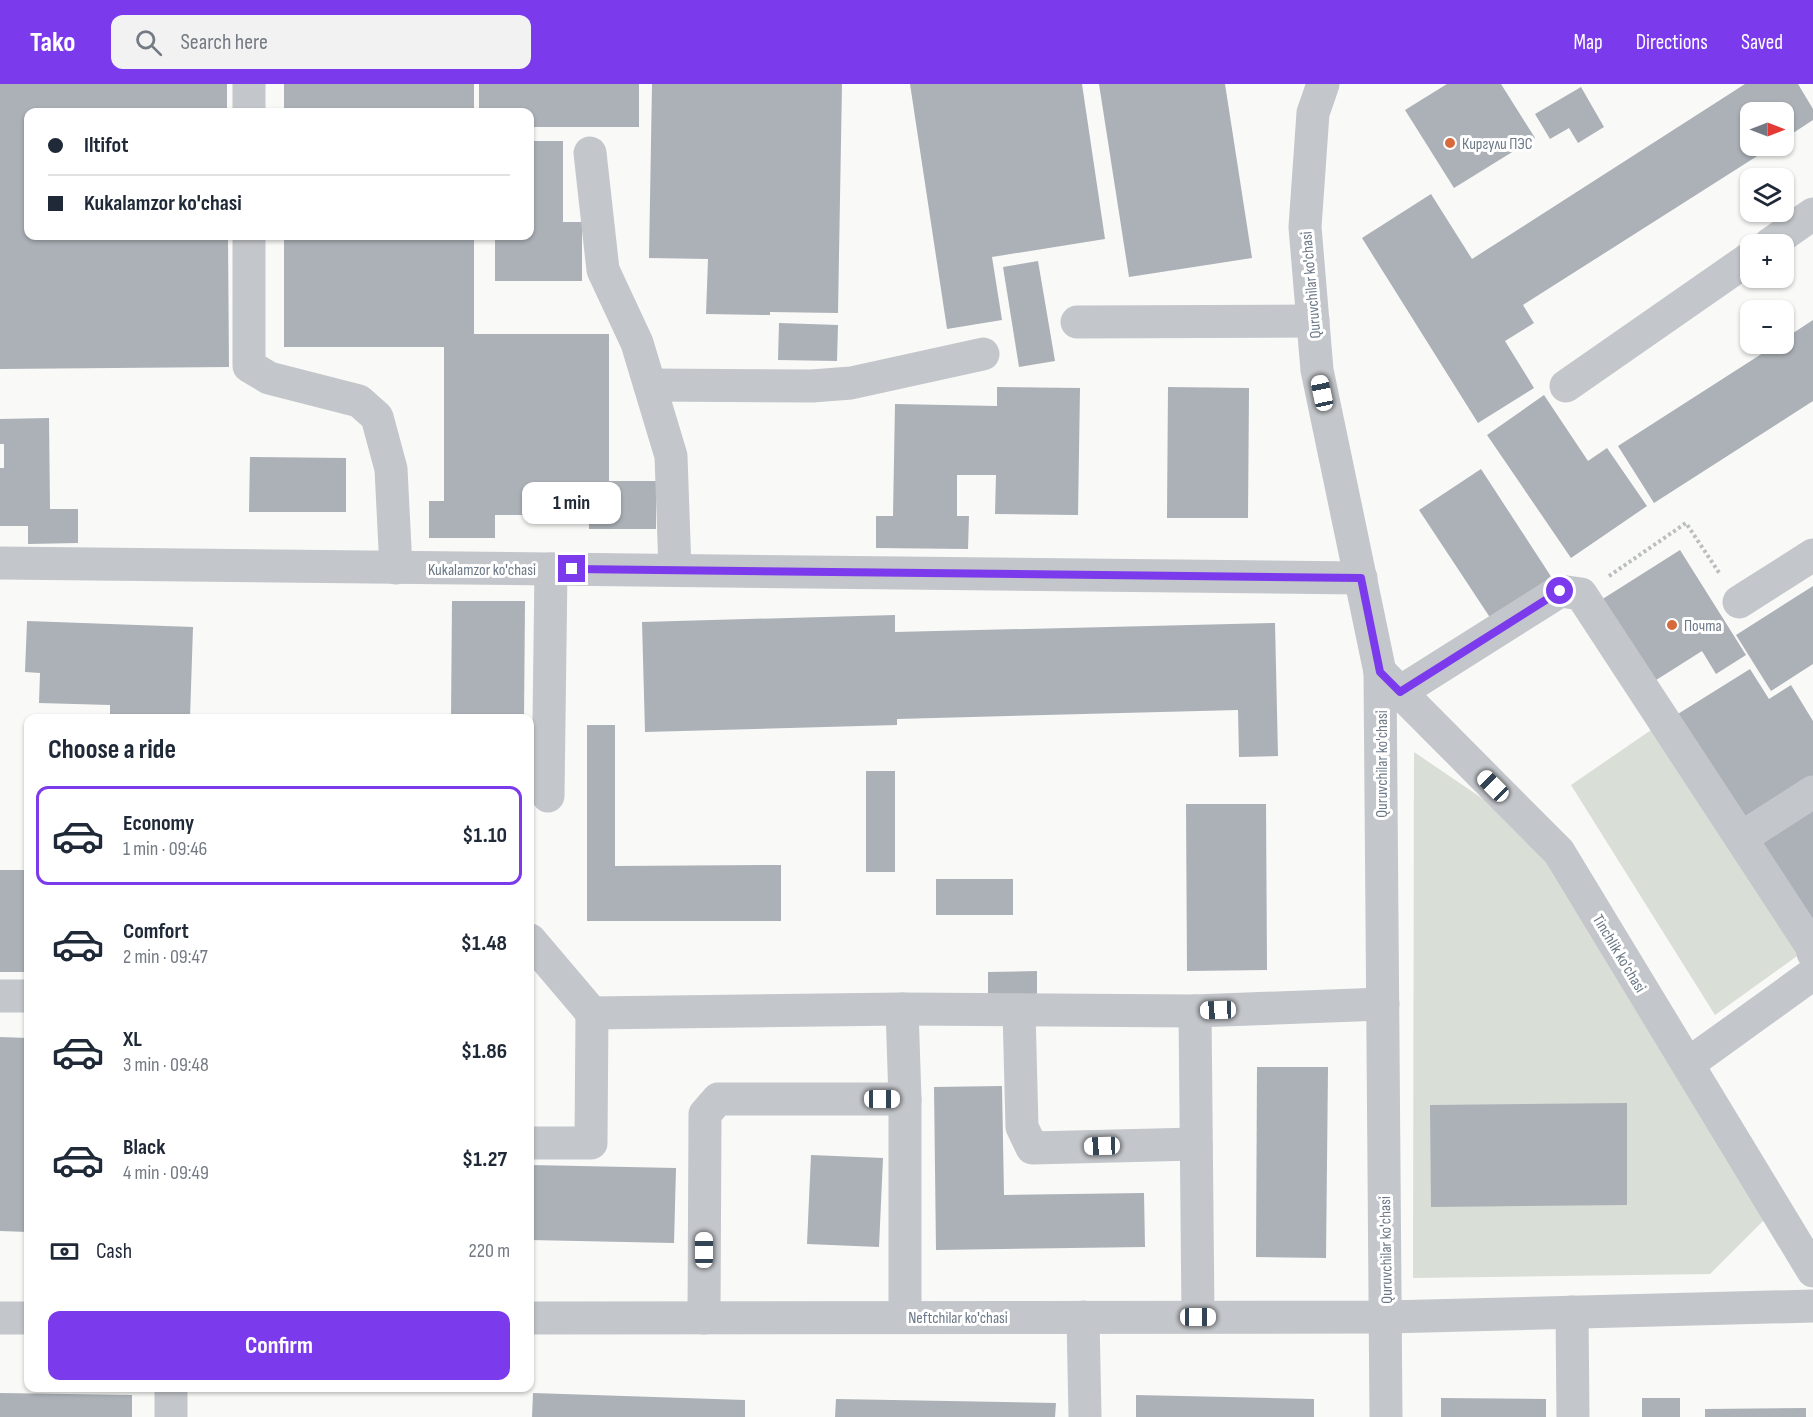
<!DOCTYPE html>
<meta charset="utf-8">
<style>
:root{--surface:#fff;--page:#f2f2f3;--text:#1f2937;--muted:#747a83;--line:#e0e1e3;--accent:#7c3aed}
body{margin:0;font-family:"Sofia Sans Condensed",sans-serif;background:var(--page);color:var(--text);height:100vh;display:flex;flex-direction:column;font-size:22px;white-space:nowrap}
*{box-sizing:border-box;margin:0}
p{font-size:20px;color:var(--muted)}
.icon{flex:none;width:33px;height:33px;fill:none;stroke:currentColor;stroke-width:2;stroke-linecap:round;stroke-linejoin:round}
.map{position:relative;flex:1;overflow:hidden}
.panel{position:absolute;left:24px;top:630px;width:510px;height:678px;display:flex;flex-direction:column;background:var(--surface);border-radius:12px;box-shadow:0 2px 4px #0004}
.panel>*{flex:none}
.top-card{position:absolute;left:24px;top:24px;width:510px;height:132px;border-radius:12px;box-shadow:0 2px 4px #0004;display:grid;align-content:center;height:132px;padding:0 24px;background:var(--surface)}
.needle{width:39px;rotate:90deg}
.buttons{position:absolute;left:1740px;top:18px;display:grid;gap:12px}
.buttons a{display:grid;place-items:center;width:54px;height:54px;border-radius:12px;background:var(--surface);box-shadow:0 2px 4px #0004;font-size:30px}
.end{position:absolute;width:27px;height:27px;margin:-14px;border:8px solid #7c3aed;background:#fff;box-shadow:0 0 0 3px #fff}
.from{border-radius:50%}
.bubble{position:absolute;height:42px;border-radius:12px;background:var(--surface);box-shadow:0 2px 4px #0004;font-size:20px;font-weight:700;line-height:42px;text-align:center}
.car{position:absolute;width:18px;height:36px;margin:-18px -9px;border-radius:8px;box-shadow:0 0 4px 2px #0007;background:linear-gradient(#fff 24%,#345 0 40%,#fff 0 76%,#345 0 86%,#fff 0)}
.top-card b{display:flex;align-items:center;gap:21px;height:57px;font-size:22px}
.top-card b+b{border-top:2px solid var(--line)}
.top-card i{width:15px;height:15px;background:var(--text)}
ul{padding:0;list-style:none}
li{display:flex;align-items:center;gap:18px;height:99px;margin:0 12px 9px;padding:0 12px;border:3px solid transparent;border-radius:12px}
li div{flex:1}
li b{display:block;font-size:22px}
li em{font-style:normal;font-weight:700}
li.on{border-color:var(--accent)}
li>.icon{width:54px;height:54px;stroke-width:1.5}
h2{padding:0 24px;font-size:27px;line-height:72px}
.pay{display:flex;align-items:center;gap:15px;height:66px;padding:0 24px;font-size:22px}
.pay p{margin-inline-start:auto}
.button{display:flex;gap:12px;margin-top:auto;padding:12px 24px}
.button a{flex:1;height:69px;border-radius:12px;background:var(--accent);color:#fff;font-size:24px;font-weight:700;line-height:69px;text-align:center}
header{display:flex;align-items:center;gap:36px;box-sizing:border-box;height:84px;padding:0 30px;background:var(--accent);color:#fff}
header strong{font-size:28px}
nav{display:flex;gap:33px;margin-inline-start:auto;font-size:21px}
.search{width:420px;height:54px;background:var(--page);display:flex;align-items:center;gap:15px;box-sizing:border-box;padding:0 21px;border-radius:12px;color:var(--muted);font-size:22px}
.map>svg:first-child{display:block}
</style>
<header>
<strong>Tako</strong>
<div class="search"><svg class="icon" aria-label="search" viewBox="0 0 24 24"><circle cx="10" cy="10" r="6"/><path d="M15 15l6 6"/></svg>Search here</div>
<nav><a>Map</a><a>Directions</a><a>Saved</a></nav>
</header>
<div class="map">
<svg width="1813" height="1333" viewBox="0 0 1813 1333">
<rect width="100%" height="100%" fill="#f9f9f7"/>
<g fill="#d9ded7">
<polygon points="1654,644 1800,870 1715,931 1571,701"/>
<polygon points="1414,668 1555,764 1775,1125 1710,1190 1413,1194"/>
</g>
<g fill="#abb1b7">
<polygon points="0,0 227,0 227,28 28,28 28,152 228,152 229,283 0,285"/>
<rect x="284" y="0" width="190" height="28"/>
<polygon points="479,0 639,0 639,43 530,43 530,28 479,28"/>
<polygon points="652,0 842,0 838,229 770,228 770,231 706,230 708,175 649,174"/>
<polygon points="910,0 1082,0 1105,155 992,173 1002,236 947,245"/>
<polygon points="1099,0 1225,0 1252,174 1129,193"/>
<polygon points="1447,0 1501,0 1535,54 1454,104 1405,26"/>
<polygon points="1745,0 1798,0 1813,25 1813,36 1784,55 1784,28 1750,28 1750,62 1773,62 1523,221 1534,239 1505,257 1534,304 1478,339 1362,154 1431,110 1472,175"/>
<polygon points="1581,3 1604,43 1578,59 1569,44 1550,55 1535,30"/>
<polygon points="530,57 563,57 563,138 582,138 582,197 495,197 495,152 530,152"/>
<polygon points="284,152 474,152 474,250 609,250 609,397 656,397 656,445 589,445 589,431 495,431 495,454 429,454 429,417 444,417 444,263 284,263"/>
<polygon points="1038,177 1055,277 1019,283 1003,183"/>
<polygon points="1813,236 1813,317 1654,419 1618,362 1777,260 1784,260 1784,255"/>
<polygon points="779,239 838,241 837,277 778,276"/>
<polygon points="997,303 1080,304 1078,431 995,430 996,391 957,391 957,432 969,432 968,465 876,464 876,432 893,432 895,320 997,322"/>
<polygon points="1168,303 1249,304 1248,434 1167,434"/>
<polygon points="1544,311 1588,377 1607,364 1647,422 1571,474 1487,351"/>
<polygon points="49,334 50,425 78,425 78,459 28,460 28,442 0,442 0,384 4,384 4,360 0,360 0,335"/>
<polygon points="250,373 346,374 346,428 249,428"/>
<polygon points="1481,385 1552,494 1491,535 1419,426"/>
<polygon points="1680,466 1746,571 1716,590 1702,567 1653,598 1601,516"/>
<polygon points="1813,502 1813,580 1771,607 1736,551"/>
<polygon points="452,517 525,517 524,634 451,634"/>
<polygon points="895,531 895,548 1275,539 1278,672 1239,673 1238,626 897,635 897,641 645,648 642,538"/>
<polygon points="27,537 193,543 190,634 110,634 110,621 39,619 40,589 25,588"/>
<polygon points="1750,585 1769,615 1791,601 1813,637 1813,695 1740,740 1673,633"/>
<polygon points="587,641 615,641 615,782 781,781 781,837 587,837"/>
<rect x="866" y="687" width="29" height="101"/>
<polygon points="1186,720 1266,720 1267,886 1187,887"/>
<polygon points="1813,723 1813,837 1761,757"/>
<rect x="0" y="786" width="28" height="102"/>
<rect x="936" y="795" width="77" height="36"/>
<polygon points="1037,887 1037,912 988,912 988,888"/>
<polygon points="0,953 28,954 28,1148 0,1147"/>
<polygon points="1257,983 1328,983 1326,1174 1256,1173"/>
<polygon points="1002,1002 1004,1111 1144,1109 1145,1163 936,1166 934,1003"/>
<polygon points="1627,1019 1627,1121 1431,1123 1430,1021"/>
<polygon points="811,1071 883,1074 879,1163 807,1160"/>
<polygon points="530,1081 676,1084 674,1159 530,1156"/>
<polygon points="0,1309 132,1311 132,1333 0,1333"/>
<polygon points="533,1309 745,1316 745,1333 532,1333"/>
<polygon points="1136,1311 1314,1315 1314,1333 1136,1333"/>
<polygon points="1441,1314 1546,1315 1546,1333 1441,1333"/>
<rect x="1642" y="1314" width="38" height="19"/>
<polygon points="836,1315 1056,1319 1055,1333 835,1333"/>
<polygon points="1806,1324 1806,1333 1705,1333 1705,1325"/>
</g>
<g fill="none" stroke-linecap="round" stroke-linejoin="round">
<polyline stroke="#bbbec0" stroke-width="4" stroke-dasharray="3 3" stroke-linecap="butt" points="1609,492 1686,439 1720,490"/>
<g stroke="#c3c6ca" stroke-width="33">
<polyline points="249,0 249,28"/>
<polyline points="1323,0 1313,29 1305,143 1317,286 1380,588 1386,1333"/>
<polyline points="590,69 603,186 637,259 671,372 675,486"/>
<polyline points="249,152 249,282 269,294 359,317 377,333 391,385 396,484"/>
<polyline points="1770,160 1813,130"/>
<polyline points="1077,238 1313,237"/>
<polyline points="650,301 812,302 851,299 983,270"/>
<polyline points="1566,302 1750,174"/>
<polyline points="0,479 1361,494"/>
<polyline points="1739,518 1813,471"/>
<polyline points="1380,588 1559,768 1813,1187"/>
<polyline points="1400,608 1560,507 1581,510 1812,863 1813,869"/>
<polyline points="548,712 551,485"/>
<polyline points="1741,754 1813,708"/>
<polyline points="530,856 592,929 902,925 1195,927 1383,920"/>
<polyline points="0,912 28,912"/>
<polyline points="902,925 905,1015 905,1233"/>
<polyline points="1019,926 1022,1043 1032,1064 1196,1060"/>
<polyline points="1195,927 1198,1233"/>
<polyline points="1688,980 1813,890"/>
<polyline points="530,1059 591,1059 592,929"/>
<polyline points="1572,1228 1573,1333"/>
<polyline points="1083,1233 1085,1333"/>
<polyline points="0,1234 28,1234"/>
<polyline points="530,1234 1386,1233 1813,1222"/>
<polyline points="704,1234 705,1030 718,1015 905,1015"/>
<polyline points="171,1304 171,1333"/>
</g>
</g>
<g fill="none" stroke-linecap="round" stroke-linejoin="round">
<polyline stroke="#7c3aed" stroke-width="8" points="572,485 1361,494 1380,588 1400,608 1560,507"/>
</g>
<g fill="#d76a3a" stroke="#fff" stroke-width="2">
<circle cx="1450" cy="59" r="6"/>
<circle cx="1672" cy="541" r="6"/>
</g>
<g text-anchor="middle" stroke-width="6" stroke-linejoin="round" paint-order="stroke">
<g font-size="16" fill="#6b7886" stroke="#fff" text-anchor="start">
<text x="1462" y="65">Киргули ПЭС</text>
<text x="1684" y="547">Почта</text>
</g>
<g font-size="16" fill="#6b7886" stroke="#fff">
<text transform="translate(1310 201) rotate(-95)" y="6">Quruvchilar ko'chasi</text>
<text x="482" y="491">Kukalamzor ko'chasi</text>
<text transform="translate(1381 680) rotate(-90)" y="6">Quruvchilar ko'chasi</text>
<text transform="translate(1620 869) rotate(59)" y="6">Tinchlik ko'chasi</text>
<text transform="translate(1385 1166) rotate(-91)" y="6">Quruvchilar ko'chasi</text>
<text x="958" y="1239">Neftchilar ko'chasi</text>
</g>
</g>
</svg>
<div class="buttons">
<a><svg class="needle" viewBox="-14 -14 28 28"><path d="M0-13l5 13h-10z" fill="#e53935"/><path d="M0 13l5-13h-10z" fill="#747a83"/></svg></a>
<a><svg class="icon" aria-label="layers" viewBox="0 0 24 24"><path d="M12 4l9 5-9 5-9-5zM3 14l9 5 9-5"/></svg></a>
<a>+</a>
<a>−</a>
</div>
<i class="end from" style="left:1560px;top:507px"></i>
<i class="end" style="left:572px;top:485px"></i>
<div class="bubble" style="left:522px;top:398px;width:99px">1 min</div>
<i class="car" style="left:1322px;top:309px;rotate:348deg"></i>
<i class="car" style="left:1493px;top:702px;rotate:315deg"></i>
<i class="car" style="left:1218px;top:926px;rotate:268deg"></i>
<i class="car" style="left:882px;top:1015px;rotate:90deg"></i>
<i class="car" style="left:1102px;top:1062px;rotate:268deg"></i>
<i class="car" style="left:704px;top:1166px;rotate:0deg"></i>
<i class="car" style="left:1198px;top:1233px;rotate:90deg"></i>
<div class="top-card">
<b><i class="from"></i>Iltifot</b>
<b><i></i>Kukalamzor ko'chasi</b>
</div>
<section class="panel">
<h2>Choose a ride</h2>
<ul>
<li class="on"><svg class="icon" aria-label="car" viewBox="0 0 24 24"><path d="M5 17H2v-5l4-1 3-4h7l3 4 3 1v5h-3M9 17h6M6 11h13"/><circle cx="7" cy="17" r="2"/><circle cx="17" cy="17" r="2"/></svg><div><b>Economy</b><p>1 min · 09:46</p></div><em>$1.10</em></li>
<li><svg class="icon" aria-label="car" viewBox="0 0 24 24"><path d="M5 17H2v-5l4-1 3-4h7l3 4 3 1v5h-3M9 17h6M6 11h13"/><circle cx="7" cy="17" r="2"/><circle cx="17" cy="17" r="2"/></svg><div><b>Comfort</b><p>2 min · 09:47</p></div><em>$1.48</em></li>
<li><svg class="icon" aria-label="car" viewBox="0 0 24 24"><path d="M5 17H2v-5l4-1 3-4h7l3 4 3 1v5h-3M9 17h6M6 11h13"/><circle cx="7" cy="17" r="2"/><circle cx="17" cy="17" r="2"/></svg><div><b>XL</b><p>3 min · 09:48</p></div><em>$1.86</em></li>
<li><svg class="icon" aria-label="car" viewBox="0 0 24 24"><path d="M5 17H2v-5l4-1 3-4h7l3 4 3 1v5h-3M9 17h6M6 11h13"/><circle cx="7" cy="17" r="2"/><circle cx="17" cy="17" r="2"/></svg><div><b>Black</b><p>4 min · 09:49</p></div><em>$1.27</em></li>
</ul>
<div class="pay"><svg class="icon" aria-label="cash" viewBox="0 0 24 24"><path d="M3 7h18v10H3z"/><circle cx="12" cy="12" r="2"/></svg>Cash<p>220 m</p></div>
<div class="button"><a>Confirm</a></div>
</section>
</div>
